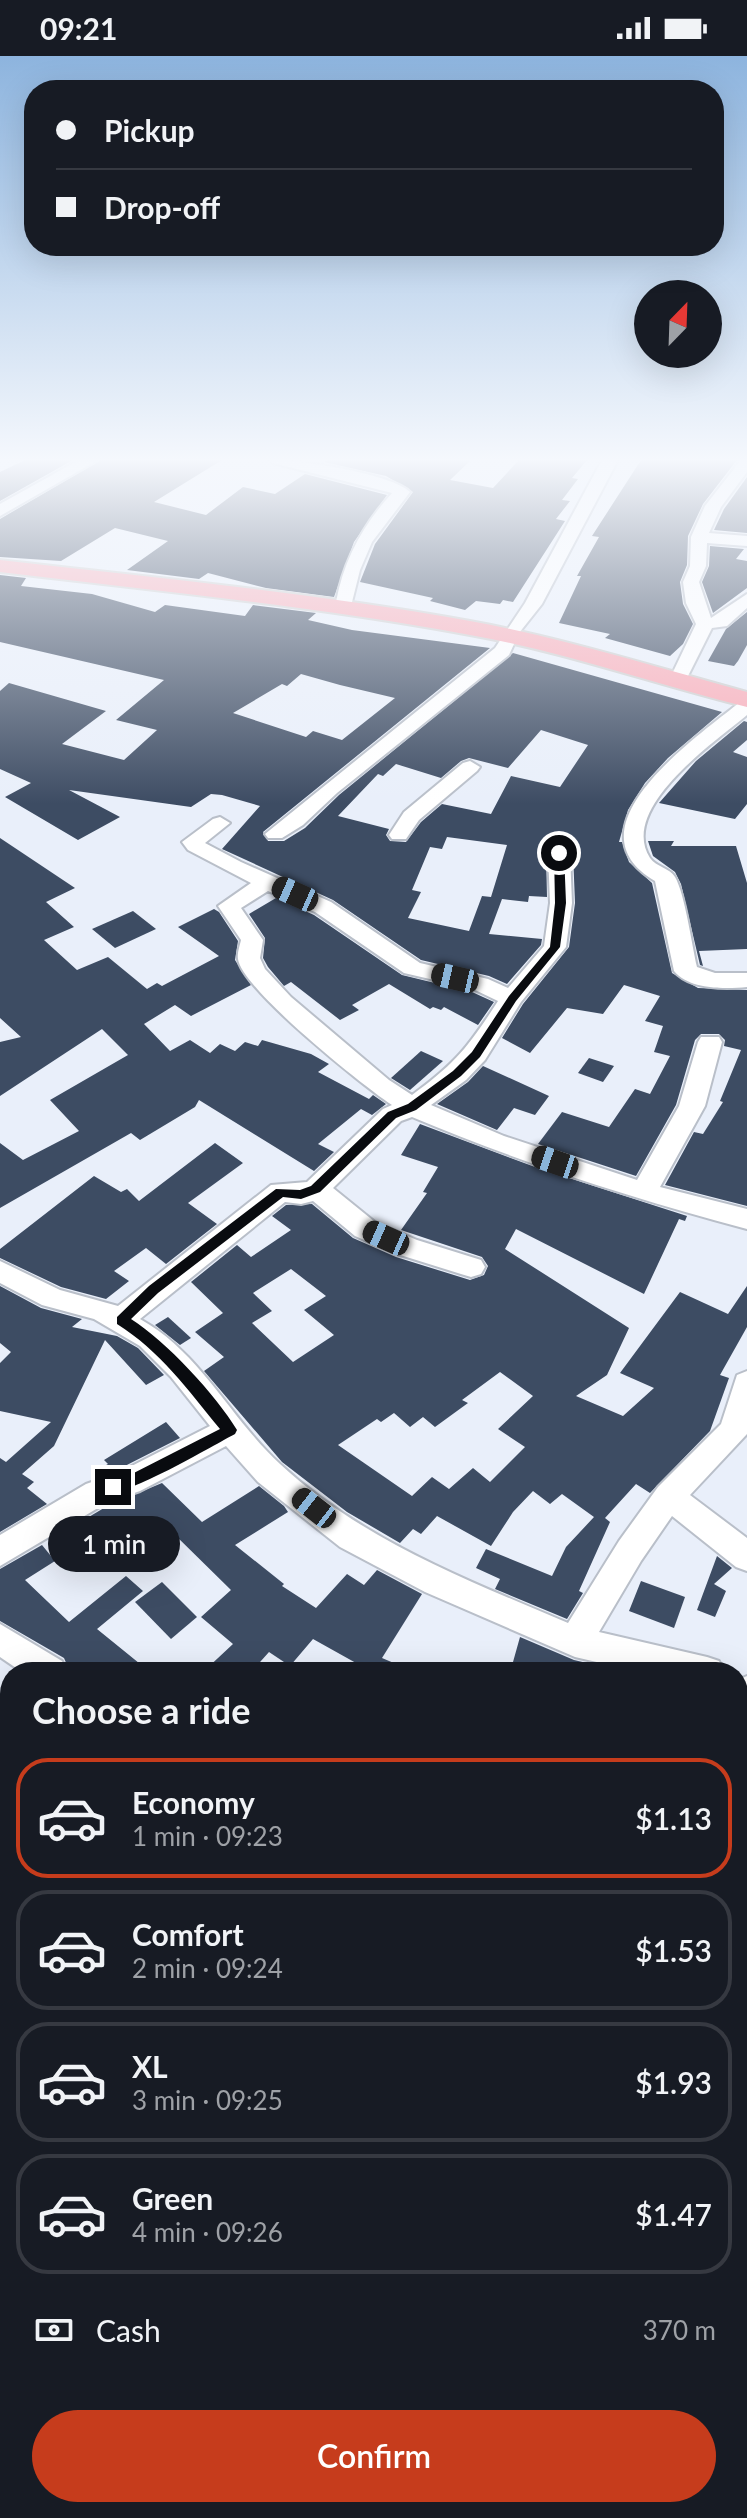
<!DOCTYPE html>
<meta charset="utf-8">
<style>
:root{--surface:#171b24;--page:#20242c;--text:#f1f3f6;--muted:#9ea1a6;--line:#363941;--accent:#c63c1c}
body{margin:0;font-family:Lato,sans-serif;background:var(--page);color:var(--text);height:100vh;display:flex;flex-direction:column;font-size:30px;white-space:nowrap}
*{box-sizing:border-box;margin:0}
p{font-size:26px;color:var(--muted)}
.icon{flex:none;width:44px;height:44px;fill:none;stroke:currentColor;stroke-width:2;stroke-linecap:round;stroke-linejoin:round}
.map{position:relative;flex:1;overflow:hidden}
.sheet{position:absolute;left:0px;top:1606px;width:748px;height:856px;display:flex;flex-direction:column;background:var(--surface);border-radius:32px 32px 0 0;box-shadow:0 8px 32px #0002}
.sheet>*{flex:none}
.banner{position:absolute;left:24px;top:24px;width:700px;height:176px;border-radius:32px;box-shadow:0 8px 32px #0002;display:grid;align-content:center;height:176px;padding:0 32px;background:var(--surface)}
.needle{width:52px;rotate:23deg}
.buttons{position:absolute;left:634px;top:224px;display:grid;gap:16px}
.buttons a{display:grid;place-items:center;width:88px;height:88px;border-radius:50%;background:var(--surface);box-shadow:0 8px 32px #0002;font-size:40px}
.end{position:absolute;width:36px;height:36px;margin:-18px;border:10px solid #090b0f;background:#fff;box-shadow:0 0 0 4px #fff}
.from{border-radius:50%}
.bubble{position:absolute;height:56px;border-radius:28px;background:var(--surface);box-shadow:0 8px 32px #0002;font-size:26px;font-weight:600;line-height:56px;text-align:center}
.car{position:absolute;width:24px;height:48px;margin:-24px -12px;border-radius:10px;box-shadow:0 0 6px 2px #0007;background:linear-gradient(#222 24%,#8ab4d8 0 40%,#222 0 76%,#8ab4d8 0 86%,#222 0)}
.banner b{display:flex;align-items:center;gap:28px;height:76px;font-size:30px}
.banner b+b{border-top:2px solid var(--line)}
.banner i{width:20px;height:20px;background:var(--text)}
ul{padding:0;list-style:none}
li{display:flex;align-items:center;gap:24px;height:120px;margin:0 16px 12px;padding:0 16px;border:4px solid var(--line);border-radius:32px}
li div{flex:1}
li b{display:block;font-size:30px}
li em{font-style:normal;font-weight:600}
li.on{border-color:var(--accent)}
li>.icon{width:72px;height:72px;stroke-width:1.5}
h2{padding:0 32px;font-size:36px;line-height:96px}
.pay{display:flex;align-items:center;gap:20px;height:88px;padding:0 32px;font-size:30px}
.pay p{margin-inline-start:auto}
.cta{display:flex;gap:16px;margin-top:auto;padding:16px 32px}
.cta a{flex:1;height:92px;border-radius:48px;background:var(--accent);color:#fff;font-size:32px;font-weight:600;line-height:92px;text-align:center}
.status{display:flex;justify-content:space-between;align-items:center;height:56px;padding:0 40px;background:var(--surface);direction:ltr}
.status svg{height:22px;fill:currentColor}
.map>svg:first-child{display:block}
</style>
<div class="status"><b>09:21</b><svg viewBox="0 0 49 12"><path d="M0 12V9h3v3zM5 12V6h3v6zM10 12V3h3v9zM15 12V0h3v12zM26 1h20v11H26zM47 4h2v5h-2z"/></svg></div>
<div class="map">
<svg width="747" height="2462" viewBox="0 0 747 2462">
<rect width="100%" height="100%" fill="#e9effa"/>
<g fill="#3d4c63" fill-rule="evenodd">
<polygon points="25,404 73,404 0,445 0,416"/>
<polygon points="101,404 222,404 154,446 206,459 243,431 275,438 305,418 387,439 354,486 334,541 266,532 208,517 199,523 127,514 168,485 115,472 61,505 0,501 0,463"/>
<polygon points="328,404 471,404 450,424 493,432 519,404 587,404 572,422 578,423 562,444 570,445 556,463 565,465 513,546 503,544 500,548 476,545 465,554 430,545 433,542 360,526 375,488 413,436 386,420 324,406"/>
<polygon points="641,404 737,404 703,448 688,480 687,509 680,526 683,548 693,568 683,588 670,600 605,582 610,578 559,567 581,520 577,520 599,481 592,480"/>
<polygon points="747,421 747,477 714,474 724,453"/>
<polygon points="710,490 744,493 736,503 747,505 747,532 713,557 702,526 709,510"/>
<path d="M0 519 26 522 21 530 92 538 155 556 165 549 245 560 253 549 316 557 308 564 352 574 490 592 263 776 268 785H284L305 772 339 739 513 597 722 656 668 702 645 727 628 754 619 786H622L629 806 652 827 672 917 698 932 747 934V1150L665 1129 694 1076 703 1078 723 1046 720 1045 741 994 724 990 725 984 719 978H701L695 984 676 1049 636 1120 538 1088 562 1056 609 1071 635 1033 650 1038 670 1000 654 996 663 970 645 965 660 940 624 929 603 958 567 952 530 997 502 982 523 948 569 891 575 847 573 797 568 791 552 790 546 795 547 841 529 840 528 846 502 843 489 878 542 883 541 889 507 928 489 920 421 904 333 844 222 793 260 750 222 739 211 738 191 751 69 734 120 761 78 784 5 741 31 727 0 713V635L9 627 106 655 62 688 124 704 157 674 116 664 164 624 0 586ZM301 618 340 629 395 642 342 684 313 675 306 681 233 657 282 628 287 630ZM541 674 588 689 560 731 511 720 491 758 442 748 421 766 406 786 390 785 386 779 389 773 338 760 378 718 383 720 396 708 441 722 461 705 469 702 508 712ZM447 781 507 789 491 841 482 840 469 875 408 862 421 836 412 834 430 791 442 793Z"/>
<polygon points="747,556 747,589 738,605 734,610 708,605 726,573"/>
<polygon points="744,665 747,666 747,684 733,696 747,701 747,748 735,763 659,747 696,705"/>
<polygon points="0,782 75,832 46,846 74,871 44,884 77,914 108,901 147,933 157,927 162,930 219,900 178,871 214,853 219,856 238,885 235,904 251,929 191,960 175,949 144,968 170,995 190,984 210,997 220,988 235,995 245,986 258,990 262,984 311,998 329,1008 318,1016 369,1043 373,1039 386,1048 372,1059 361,1053 318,1088 334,1096 314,1115 199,1044 195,1051 140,1084 131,1077 0,1152 0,1087 23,1104 79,1075 50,1044 128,999 102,973 0,1040 0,986 21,981 0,962"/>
<polygon points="648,785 674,785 671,790 736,790 747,827 747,893 699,895 703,910 700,909 681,828 675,816 653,800"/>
<polygon points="276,842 314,859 402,919 472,936 494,946 478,969 444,951 441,954 433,951 430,953 389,928 352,949 359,954 340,964 291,926 284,930 268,911 263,902 265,882 249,858"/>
<polygon points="133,855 156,873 115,892 92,873"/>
<polygon points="421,995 443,1005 410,1034 391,1022"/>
<polygon points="589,1002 614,1010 603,1026 578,1017"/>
<polygon points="483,1010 549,1040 535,1059 514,1052 497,1074 437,1048 468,1026"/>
<path d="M420 1068 535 1111 687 1160 685 1165 679 1163 644 1238 516 1173 505 1193 629 1272 607 1319 576 1340 623 1360 654 1332 620 1317 680 1236 728 1258 747 1230V1271L720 1319 729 1322 710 1375 650 1437 636 1428 605 1462 610 1466 579 1535 583 1537 567 1563 495 1533 500 1523 476 1512 486 1493 552 1520 566 1491 594 1461 562 1438 550 1448 533 1435 513 1456 491 1490 437 1460 421 1478 413 1473 400 1487 347 1456 282 1406 204 1315 224 1301 195 1276 223 1257 191 1226 237 1189 251 1201 291 1174 272 1160 286 1149 312 1148 353 1182 396 1201 470 1224 484 1219 488 1210 482 1201 401 1174 427 1137 423 1136 438 1111 401 1099ZM291 1213 326 1240 304 1254 334 1279 293 1306 252 1267 272 1255 253 1237ZM500 1316 533 1340 498 1373 525 1391 490 1426 473 1412 449 1433 432 1421 412 1440 338 1389 377 1363 381 1366 394 1357 410 1371 423 1361 435 1371 468 1347 462 1344Z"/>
<polygon points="215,1087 243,1107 188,1147 217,1168 166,1208 146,1192 114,1215 129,1225 106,1243 61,1231 0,1202 0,1193 94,1120 121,1136 127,1133 139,1145"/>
<polygon points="0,1230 41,1252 82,1263 72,1271 117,1280 138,1292 164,1319 146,1329 105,1284 54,1390 22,1418 34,1426 27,1432 47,1448 0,1476 0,1402 6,1406 51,1366 0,1355 0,1307 11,1296 0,1287"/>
<polygon points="168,1261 191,1282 180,1289 155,1269"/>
<polygon points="166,1366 180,1382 117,1414 101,1420 96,1414 108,1408 104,1404"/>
<polygon points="162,1427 202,1466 259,1430 284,1450 288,1456 235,1489 284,1528 282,1530 316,1552 347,1518 364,1529 377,1514 422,1538 382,1602 415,1616 350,1616 356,1607 313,1583 290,1610 269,1596 251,1616 203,1616 233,1588 201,1561 231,1534 173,1477 155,1490 152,1487 129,1506 82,1465 109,1449"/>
<polygon points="42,1489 55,1505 25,1524 69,1566 126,1520 143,1535 97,1573 150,1616 70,1616 64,1602 0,1565 0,1513"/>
<polygon points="717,1500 732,1512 714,1528 726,1535 715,1561 697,1554"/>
<polygon points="641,1525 685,1541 674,1572 629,1555"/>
<polygon points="162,1526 197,1561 171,1583 135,1546"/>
<polygon points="520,1581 574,1604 612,1613 611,1616 550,1616 513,1606"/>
</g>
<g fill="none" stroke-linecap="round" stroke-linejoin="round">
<defs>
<g id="minor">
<polygon points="79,404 98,404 0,460 0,448"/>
<path d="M270 404C297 403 393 418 410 436L372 486 360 514 351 550H339L336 546C344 503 363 469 392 437L273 407Z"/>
<polygon points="602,404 618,404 542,548 519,577 509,599 337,737 303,769 282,782 268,782 265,778 495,592 525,547"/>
<polygon points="741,404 747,404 747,416 721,451 709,477 747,480 747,490 707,487 706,510 699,526 711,562 747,538 747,552 727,570 712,572 688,620 676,620 673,616 696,568 686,547 683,526 690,510 691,481 705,450"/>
<path d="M747 644V659C715 686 618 752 650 802 656 811 670 812 675 821 685 838 692 890 697 911L715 917H747V931C725 933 690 934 674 915L655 825C564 772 697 681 740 646Z"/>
<polygon points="470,705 480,711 477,715 419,764 406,783 392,783 389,779 404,756 463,707"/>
<path d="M220 761 230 767 205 787 241 806 331 846 420 907 488 923 508 932 544 890 550 847 548 797 552 793H566L570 797 572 847 566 891 521 946 485 1004 466 1024 431 1049 504 1080 637 1124 679 1050 698 986 701 981H719L722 986 705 1050 660 1131 747 1153V1173C632 1142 521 1107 412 1061L401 1065 333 1132 375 1166 417 1184 481 1204 485 1211 481 1218 471 1221 461 1218 397 1198 355 1180 313 1145 301 1148 285 1146 140 1263C200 1296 231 1363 280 1408 362 1484 467 1524 568 1567L619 1485 658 1431 721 1368 737 1319 747 1315V1378L690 1439 747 1482V1515L736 1511 672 1460 641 1505 599 1576 707 1601 719 1605 724 1616H640L575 1601 425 1536 340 1491 258 1426 226 1390 140 1435 108 1446 0 1510V1479L86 1428 118 1417 210 1370 171 1321 140 1290 94 1263 42 1249 0 1227V1205L60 1234 118 1250 271 1129 307 1126 383 1053 392 1049C363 1030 242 933 238 903 237 897 240 889 241 884L218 850 251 827 188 794 182 786 213 763ZM268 835 315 856 404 917 473 933 498 945C469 990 456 1007 412 1039L389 1024 291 941 265 913 260 902 263 884 241 852Z"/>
<polygon points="0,1568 62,1605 67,1616 22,1616 0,1601"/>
<polygon points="747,1620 747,1678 738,1681 738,1624"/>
<polygon points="0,1850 10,1852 10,1890 0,1888"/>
<polygon points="738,2001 747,2002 747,2042 738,2041"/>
</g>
<path id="major" d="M0 504C157 522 315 537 470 565 564 582 655 611 747 636V651C654 628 565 596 470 579 315 550 157 535 0 516Z"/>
</defs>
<use href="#minor" stroke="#b9bfc9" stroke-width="4"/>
<use href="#major" stroke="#cececf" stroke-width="4"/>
<use href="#minor" fill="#fff" fill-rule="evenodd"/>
<use href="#major" fill="#f8aab6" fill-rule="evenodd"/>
</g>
<linearGradient id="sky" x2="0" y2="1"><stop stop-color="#8db4de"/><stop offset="0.54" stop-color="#f5f8fd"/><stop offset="1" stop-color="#f5f8fd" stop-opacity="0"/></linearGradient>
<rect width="747" height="748" fill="url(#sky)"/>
<path fill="#090b0f" d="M559 794 564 797 566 847 560 891 516 945 480 1001 461 1020 416 1054 396 1062 320 1136 301 1143 283 1141 158 1237 131 1263C166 1285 216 1339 237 1374L235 1378C212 1390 128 1440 108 1436V1427L124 1422 220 1373C188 1334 160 1295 117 1268V1261L149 1230 276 1133 300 1134 311 1130 388 1056 408 1048 453 1015 472 996 509 940 550 891 555 847 554 797Z"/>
</svg>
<div class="buttons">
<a><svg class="needle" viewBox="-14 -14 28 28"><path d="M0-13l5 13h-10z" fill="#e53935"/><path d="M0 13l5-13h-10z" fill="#9ea1a6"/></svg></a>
</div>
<i class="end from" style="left:559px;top:797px"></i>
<i class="end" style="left:113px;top:1431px"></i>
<div class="bubble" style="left:48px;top:1460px;width:132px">1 min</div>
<i class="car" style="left:295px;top:838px;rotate:294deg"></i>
<i class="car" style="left:455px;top:922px;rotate:283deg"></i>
<i class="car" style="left:555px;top:1106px;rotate:289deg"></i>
<i class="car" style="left:386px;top:1182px;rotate:294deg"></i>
<i class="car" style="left:314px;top:1452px;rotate:308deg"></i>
<div class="banner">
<b><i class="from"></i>Pickup</b>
<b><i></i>Drop-off</b>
</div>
<section class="sheet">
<h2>Choose a ride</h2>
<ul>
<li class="on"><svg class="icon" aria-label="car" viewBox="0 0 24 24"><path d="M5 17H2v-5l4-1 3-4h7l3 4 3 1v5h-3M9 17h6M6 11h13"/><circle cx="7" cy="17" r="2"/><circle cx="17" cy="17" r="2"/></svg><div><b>Economy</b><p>1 min · 09:23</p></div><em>$1.13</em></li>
<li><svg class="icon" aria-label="car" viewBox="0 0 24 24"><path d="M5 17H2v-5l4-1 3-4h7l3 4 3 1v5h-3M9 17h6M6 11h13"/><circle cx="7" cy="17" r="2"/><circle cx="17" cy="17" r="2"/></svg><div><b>Comfort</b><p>2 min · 09:24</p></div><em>$1.53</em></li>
<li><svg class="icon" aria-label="car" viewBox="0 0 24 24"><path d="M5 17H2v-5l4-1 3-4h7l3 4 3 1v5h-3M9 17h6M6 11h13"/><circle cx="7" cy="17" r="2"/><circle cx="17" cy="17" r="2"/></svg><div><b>XL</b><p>3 min · 09:25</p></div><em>$1.93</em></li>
<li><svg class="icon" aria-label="car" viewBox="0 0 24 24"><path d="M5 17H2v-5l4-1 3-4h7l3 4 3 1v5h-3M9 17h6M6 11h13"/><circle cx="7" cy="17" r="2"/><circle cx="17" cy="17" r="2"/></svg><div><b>Green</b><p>4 min · 09:26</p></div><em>$1.47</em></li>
</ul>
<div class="pay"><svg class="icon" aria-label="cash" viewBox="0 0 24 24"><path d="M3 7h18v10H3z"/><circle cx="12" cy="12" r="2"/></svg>Cash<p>370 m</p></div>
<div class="cta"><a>Confirm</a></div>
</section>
</div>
